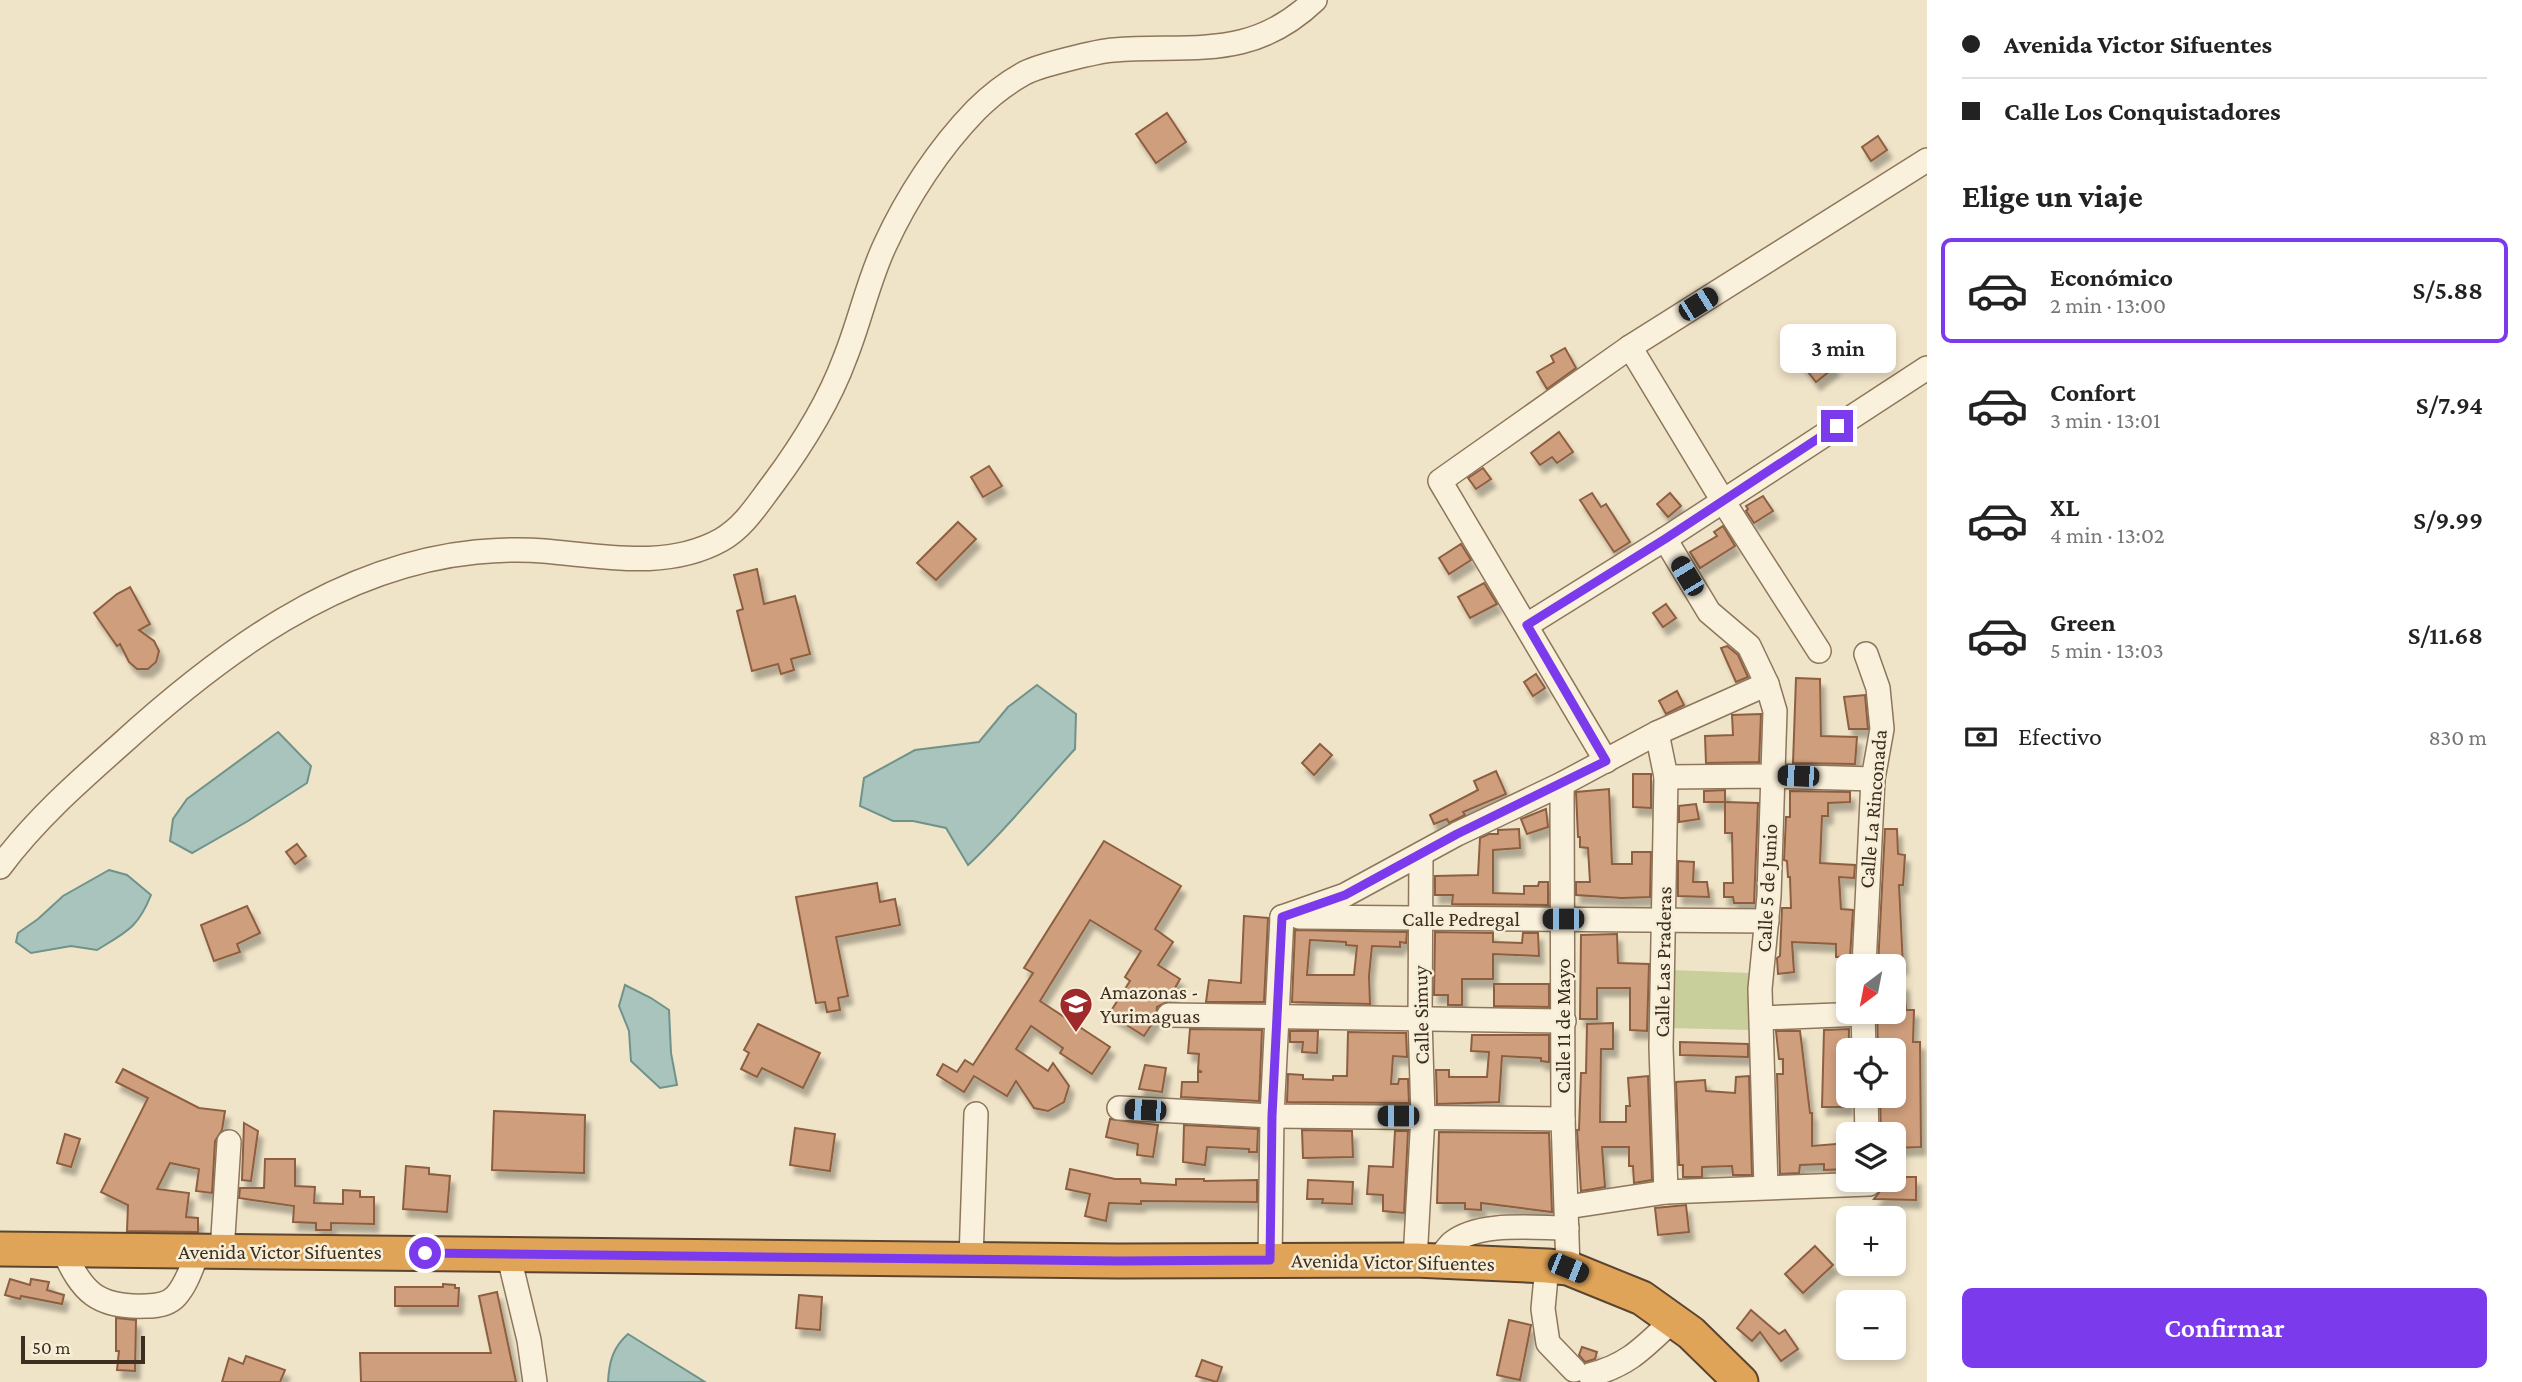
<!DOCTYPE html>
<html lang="es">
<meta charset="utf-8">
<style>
:root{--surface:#fff;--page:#f2f2f2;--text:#222;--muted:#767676;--line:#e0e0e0;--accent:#7c3aed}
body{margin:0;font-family:"Crimson Pro",serif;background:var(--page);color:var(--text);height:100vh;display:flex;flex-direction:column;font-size:26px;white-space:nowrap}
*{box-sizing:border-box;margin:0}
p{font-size:23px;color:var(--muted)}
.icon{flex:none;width:38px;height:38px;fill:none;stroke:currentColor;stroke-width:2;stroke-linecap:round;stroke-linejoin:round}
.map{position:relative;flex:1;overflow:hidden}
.panel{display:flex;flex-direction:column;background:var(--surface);width:595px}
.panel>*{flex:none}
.top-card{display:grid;align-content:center;height:154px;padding:0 35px;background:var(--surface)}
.needle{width:46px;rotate:212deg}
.buttons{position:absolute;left:1836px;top:954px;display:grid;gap:14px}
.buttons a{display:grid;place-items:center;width:70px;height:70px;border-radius:10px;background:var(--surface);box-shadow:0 4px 10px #0003;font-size:35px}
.scale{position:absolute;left:21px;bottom:18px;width:124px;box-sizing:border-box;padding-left:7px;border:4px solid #3d2e20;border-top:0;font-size:19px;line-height:24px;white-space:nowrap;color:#3d2e20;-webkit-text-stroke:5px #f7eed8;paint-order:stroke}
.end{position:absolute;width:32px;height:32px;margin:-16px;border:9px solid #7c3aed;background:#fff;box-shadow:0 0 0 4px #fff}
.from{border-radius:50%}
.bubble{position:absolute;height:49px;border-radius:10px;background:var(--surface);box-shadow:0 4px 10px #0003;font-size:23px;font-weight:600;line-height:49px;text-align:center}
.car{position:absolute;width:21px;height:42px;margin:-21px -10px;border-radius:9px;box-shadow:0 0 5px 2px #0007;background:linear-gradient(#222 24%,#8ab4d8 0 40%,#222 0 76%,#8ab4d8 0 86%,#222 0)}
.top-card b{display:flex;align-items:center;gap:24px;height:66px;font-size:26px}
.top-card b+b{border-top:2px solid var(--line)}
.top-card i{width:18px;height:18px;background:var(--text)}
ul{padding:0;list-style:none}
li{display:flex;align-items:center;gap:21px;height:105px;margin:0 14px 10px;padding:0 21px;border:4px solid transparent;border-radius:10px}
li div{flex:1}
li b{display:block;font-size:26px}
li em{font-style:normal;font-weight:600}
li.on{border-color:var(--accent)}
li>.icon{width:63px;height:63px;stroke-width:1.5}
h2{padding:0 35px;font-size:32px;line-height:84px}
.pay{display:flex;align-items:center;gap:18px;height:77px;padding:0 35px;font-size:26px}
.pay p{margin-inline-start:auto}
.button{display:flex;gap:14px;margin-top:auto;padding:14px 35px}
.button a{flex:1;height:80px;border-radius:10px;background:var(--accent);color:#fff;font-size:28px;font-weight:600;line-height:80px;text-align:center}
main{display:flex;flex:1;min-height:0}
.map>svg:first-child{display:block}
</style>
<main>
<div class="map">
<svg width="1927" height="1382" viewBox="0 0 1927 1382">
<defs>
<filter id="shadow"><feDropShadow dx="4.5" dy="8" stdDeviation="2" flood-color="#0004"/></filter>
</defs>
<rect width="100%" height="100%" fill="#f0e4c8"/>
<polygon fill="#c9cf9b" points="1671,970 1751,973 1749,1030 1669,1028"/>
<g fill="#a9c4bc" stroke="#6f938a" stroke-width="2">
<path d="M1037 685 1076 714 1075 749C1039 788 1007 829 968 865L946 828 913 821H893L860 806 864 778 915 750 979 742 1008 707Z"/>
<polygon points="278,732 311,766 307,783 248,821 192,853 170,841 173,819 187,799"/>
<path d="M109 870 127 875 151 895C138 928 126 932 97 950L71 946 31 953 16 942 18 933 38 919 63 896Z"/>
<polygon points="625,985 651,998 669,1010 671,1053 677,1085 660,1088 631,1061 629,1031 619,1006"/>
<path d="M628 1334 705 1382H608C609 1362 613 1347 628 1334Z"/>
</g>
<g fill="#cf9f7d" stroke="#8d5f41" stroke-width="2" fill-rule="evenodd" filter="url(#shadow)">
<polygon points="1167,113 1186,142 1156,163 1136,134"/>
<polygon points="1878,136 1887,150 1871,161 1862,147"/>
<polygon points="1815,343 1835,367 1816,382 1797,358"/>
<polygon points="1565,348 1576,368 1547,389 1537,372 1554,362 1551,356"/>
<polygon points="1559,432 1573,452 1557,463 1552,457 1540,465 1531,453"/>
<polygon points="989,466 1002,486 983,497 971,477"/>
<polygon points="1483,468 1491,479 1476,489 1468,478"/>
<polygon points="1592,493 1601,507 1606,504 1630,542 1614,552 1580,500"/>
<polygon points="1670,493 1681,506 1668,517 1657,504"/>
<polygon points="1763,496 1773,511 1754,523 1746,511 1748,509 1746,506"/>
<polygon points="958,522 976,539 936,580 917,563"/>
<polygon points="1723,526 1735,546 1700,568 1690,552 1717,536 1714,532"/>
<polygon points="1461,544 1471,560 1449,574 1439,558"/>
<polygon points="757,569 764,604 795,596 810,654 791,659 794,670 781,674 778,664 752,671 737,611 743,609 734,575"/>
<polygon points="1484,583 1497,604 1470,618 1458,597"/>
<polygon points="130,587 150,624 139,630 154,641 159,651 156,662 148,669 137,669 129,662 120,644 117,646 94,613 117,594"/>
<polygon points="1666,604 1676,618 1663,627 1653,613"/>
<polygon points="1727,646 1738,655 1748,677 1736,682 1721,648"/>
<polygon points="1536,674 1545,688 1533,696 1524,682"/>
<polygon points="1796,678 1820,679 1821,736 1857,737 1855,764 1793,763"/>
<polygon points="1677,691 1684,705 1666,714 1659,701"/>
<polygon points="1865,695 1868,729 1849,729 1844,697"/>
<polygon points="1761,714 1759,762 1706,763 1705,736 1733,735 1732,715"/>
<polygon points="1320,744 1332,755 1314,775 1302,763"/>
<polygon points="1496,771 1506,794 1463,812 1465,815 1449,823 1447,819 1434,824 1430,815 1478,790 1474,781"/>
<polygon points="1633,774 1651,774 1651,808 1633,807"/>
<polygon points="1609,789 1612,864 1632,864 1632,852 1651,852 1650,897 1622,898 1576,895 1576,882 1590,882 1588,848 1580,847 1580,837 1578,837 1576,792"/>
<polygon points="1725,790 1725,802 1704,802 1704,791"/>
<polygon points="1790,791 1850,792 1850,802 1828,803 1828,816 1822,816 1820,863 1855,865 1854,878 1839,877 1841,909 1853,910 1850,957 1836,957 1836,944 1792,942 1794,972 1778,974 1777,958 1780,956 1782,908 1791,908 1790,877 1788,877 1787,861 1784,860 1786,817 1790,817"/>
<polygon points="1725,802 1758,803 1754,903 1734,903 1733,897 1724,897 1724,883 1733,883 1732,833 1725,833"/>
<polygon points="1696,804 1699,819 1679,822 1679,806"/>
<polygon points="1546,809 1548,827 1527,834 1521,819"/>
<polygon points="1519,829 1520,848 1493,850 1493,893 1524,894 1524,886 1538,886 1539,882 1548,882 1548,905 1452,904 1453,895 1435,895 1435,876 1478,875 1480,838 1489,834 1498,834 1498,830"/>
<polygon points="1885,829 1897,829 1898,854 1905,855 1903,885 1899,885 1903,966 1878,966"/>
<polygon points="1104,841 1181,886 1155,929 1173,942 1158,965 1180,979 1167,1002 1157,1007 1156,1018 1144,1036 1109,1014 1130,981 1125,977 1141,951 1090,920 1040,1001 1110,1047 1092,1074 1060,1053 1063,1048 1031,1026 1016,1049 1048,1071 1053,1063 1069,1086 1064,1102 1048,1111 1034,1108 1016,1081 1007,1096 974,1076 964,1092 937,1075 943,1064 957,1072 965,1060 973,1065 1033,973 1024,968"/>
<polygon points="297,844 306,856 295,864 286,852"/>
<polygon points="1678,861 1694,862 1693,882 1707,882 1709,897 1678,896"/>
<polygon points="877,883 880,902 895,899 900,925 836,937 848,996 838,998 840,1010 827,1012 825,1002 816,1003 796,897"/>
<polygon points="247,906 260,933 237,944 240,952 214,961 201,925"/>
<polygon points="1244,916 1268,918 1264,1002 1206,1002 1209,980 1241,983"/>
<path d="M1295 930 1407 932 1406 943 1400 942V947L1372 946 1369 976 1370 1004 1292 1002ZM1310 940 1346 942V945L1357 946 1354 975H1307Z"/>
<polygon points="1435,932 1493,933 1493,942 1522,943 1523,933 1538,933 1539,956 1493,954 1493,979 1462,979 1462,1005 1448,1005 1448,995 1434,995"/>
<polygon points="1617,934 1618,963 1649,964 1647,1031 1630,1030 1630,988 1597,988 1597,1019 1580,1019 1581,935"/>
<polygon points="1904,983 1906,1010 1914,1010 1913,1042 1920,1042 1921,1147 1894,1148 1894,1134 1881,1134 1880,1096 1894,1096 1894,1050 1880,1050 1878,1047 1877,1012 1894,1012 1894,984"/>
<polygon points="1494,984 1549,984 1549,1007 1494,1006"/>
<polygon points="1613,1023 1613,1049 1601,1049 1600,1122 1626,1122 1626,1106 1630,1106 1628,1078 1648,1076 1652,1180 1634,1183 1633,1166 1629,1166 1629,1147 1602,1147 1605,1187 1581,1191 1577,1130 1579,1130 1581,1073 1586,1073 1587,1024"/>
<polygon points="758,1024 820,1053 803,1088 762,1068 757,1077 741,1069 749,1053 744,1050"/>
<polygon points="1190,1029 1262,1030 1259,1101 1181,1097 1182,1082 1198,1082 1198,1072 1202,1072 1198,1070 1199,1054 1188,1053"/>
<polygon points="1849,1029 1848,1107 1822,1107 1824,1030"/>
<polygon points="1290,1031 1318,1031 1317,1053 1302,1052 1303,1042 1290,1042"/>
<polygon points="1776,1031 1800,1031 1810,1113 1812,1113 1812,1146 1848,1143 1848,1169 1824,1170 1824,1164 1800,1165 1799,1173 1780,1174 1777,1074 1783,1074 1783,1059 1779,1059"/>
<polygon points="1348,1032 1406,1033 1407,1057 1393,1056 1391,1084 1398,1084 1399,1079 1408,1079 1409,1103 1287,1102 1288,1074 1303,1075 1303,1079 1333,1080 1333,1076 1347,1076"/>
<polygon points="1472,1035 1549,1035 1549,1062 1541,1061 1541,1058 1502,1056 1499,1102 1437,1104 1436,1070 1449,1070 1449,1077 1487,1077 1489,1052 1471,1051"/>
<polygon points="1680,1042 1748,1044 1748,1057 1680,1055"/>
<polygon points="1145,1065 1166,1068 1162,1092 1139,1089"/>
<polygon points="123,1069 199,1108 225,1111 222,1130 215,1141 212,1193 196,1191 199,1169 170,1163 157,1189 189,1193 186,1217 198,1218 198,1232 127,1231 128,1205 101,1192 148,1098 116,1082"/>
<polygon points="1749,1076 1752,1175 1733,1175 1732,1166 1702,1167 1702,1177 1683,1177 1683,1165 1679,1165 1676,1082 1705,1080 1706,1091 1735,1093 1736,1077"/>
<polygon points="494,1111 585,1115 584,1173 492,1170"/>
<polygon points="1110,1119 1158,1125 1153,1157 1137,1155 1138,1144 1106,1137"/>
<polygon points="244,1123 258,1131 251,1181 242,1180"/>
<polygon points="1184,1125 1258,1129 1257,1152 1249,1152 1249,1149 1207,1147 1205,1165 1183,1162"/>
<polygon points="795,1128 835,1134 830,1171 790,1165"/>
<polygon points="1302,1130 1352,1131 1353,1157 1303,1158"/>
<polygon points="1395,1131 1408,1131 1404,1213 1383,1211 1383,1195 1367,1194 1369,1166 1393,1167"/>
<polygon points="1439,1132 1549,1133 1552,1212 1481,1203 1481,1210 1465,1209 1465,1203 1437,1203"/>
<polygon points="65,1134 80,1139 71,1167 57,1163"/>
<polygon points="265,1159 295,1159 295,1186 315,1187 314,1203 343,1204 343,1190 360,1191 360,1197 374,1197 374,1224 331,1223 331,1230 316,1230 316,1223 293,1222 294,1206 239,1198 240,1188 264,1188"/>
<polygon points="406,1166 429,1168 429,1174 450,1176 447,1212 403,1209"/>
<polygon points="1070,1169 1115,1179 1140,1179 1141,1183 1176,1185 1176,1179 1204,1179 1204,1181 1257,1180 1257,1202 1141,1201 1141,1204 1109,1203 1106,1221 1085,1216 1090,1194 1066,1189"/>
<polygon points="1894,1177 1916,1177 1916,1200 1874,1199 1881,1190 1883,1180 1894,1180"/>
<polygon points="1308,1180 1353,1182 1352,1204 1322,1203 1323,1199 1307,1199"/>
<polygon points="1686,1205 1689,1232 1658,1235 1655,1208"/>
<polygon points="1815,1246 1833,1265 1803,1293 1785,1274"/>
<polygon points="10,1279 30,1285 31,1279 49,1282 47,1290 64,1295 62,1304 21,1296 20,1299 5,1295"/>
<polygon points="443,1284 455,1285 455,1288 459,1288 458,1306 395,1306 395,1287 443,1287"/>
<polygon points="497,1292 516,1382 361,1382 360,1353 491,1353 479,1296"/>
<polygon points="799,1295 822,1297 820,1330 796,1328"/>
<polygon points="1751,1310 1779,1334 1785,1330 1798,1349 1781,1361 1760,1332 1752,1341 1737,1328"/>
<polygon points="116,1318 136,1320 135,1371 117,1370 119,1351 116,1351"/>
<polygon points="1509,1320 1531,1325 1520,1380 1497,1375"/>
<polygon points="1582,1347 1597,1352 1595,1359 1585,1362 1579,1355"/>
<polygon points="246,1356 285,1370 280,1382 222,1382 229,1358 243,1364"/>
<polygon points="1202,1360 1222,1367 1217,1382 1196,1376"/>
</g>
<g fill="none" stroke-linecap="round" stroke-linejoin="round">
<defs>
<g id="minor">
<polyline points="1630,347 1723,501 1819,651"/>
<polyline points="1665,539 1709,612 1749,646 1767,684 1775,711 1769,896 1760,989 1766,1187"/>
<polyline points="1527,625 1665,539 1927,368"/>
<polyline points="1657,733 1666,777 1661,1047 1666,1192"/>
<polyline points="1606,761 1440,481 1630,347 1927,160"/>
<polyline points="1666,777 1773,776 1873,779"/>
<polyline points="1562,784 1563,1119 1568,1268"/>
<path d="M0 867C34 821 77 783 120 745 220 654 337 566 476 552 498 550 522 549 544 551 603 556 667 570 721 540 744 527 757 505 773 484 802 445 828 404 845 358 860 321 868 281 885 245 907 197 939 148 976 110 989 97 1007 83 1023 74 1036 66 1098 51 1114 50 1193 44 1251 61 1315 0"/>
<polyline points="1282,917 1345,895 1457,834 1562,784 1657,733 1767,684"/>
<polyline points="1299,917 1767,921"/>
<polyline points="1864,966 1873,779 1882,729 1878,688 1866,654"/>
<polyline points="1863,1012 1864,1050"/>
<polyline points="1169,1015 1564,1021"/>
<polyline points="1762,1018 1863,1014"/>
<polyline points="1866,1096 1867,1134"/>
<polyline points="1119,1108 1272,1116 1563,1119"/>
<polyline points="1567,1207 1666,1192 1869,1184 1869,1180"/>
<path d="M63 1250C82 1292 97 1308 146 1306 156 1306 168 1305 176 1296 187 1284 192 1266 198 1252"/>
<polyline points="222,1252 229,1142"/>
<polyline points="508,1253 529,1340 535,1382"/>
<polyline points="971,1259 976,1114"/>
<polyline points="1270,1260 1272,1116 1282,917"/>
<polyline points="1415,1260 1423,1116 1420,1019 1421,854"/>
<path d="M1438 1260C1442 1255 1447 1248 1452 1243 1479 1221 1534 1228 1567 1228"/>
<polyline points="1547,1266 1543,1309 1548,1343 1574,1370"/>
<path d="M1590 1375C1629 1365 1644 1347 1673 1320"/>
</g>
<polyline id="highway" points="0,1249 1118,1261 1415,1260 1547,1266 1568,1268 1642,1298 1691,1333 1741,1382"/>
</defs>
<use href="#minor" stroke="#8d765c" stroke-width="26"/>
<use href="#highway" stroke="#5b4430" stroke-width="37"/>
<use href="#minor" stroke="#faf1dc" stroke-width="23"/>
<use href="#highway" stroke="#e0a458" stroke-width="33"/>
</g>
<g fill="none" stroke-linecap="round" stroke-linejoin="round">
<polyline stroke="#7c3aed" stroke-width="9" points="425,1253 1118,1261 1270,1260 1272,1116 1282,917 1345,895 1457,834 1606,761 1527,625 1665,539 1837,426"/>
</g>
<defs>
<symbol id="school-pin" viewBox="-11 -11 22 30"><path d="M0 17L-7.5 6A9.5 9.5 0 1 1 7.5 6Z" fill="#9e2a2b" stroke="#f7eed8"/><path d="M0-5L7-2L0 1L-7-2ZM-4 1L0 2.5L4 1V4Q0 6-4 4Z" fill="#fff"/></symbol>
</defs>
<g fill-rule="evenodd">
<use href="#school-pin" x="1057" y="985" width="38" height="52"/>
</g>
<g text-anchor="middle" stroke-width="5" stroke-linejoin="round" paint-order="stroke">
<g font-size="21" fill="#3d2e20" stroke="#f7eed8">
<text transform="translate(1873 809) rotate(-85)" y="7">Calle La Rinconada</text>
<text transform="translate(1767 888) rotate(-87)" y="7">Calle 5 de Junio</text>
<text x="1461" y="926">Calle Pedregal</text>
<text transform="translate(1663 962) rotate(-89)" y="7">Calle Las Praderas</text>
<text transform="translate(1421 1015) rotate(-91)" y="7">Calle Simuy</text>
<text transform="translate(1563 1026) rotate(-90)" y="7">Calle 11 de Mayo</text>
<text x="280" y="1259">Avenida Victor Sifuentes</text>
<text transform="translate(1393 1262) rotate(1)" y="7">Avenida Victor Sifuentes</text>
</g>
<g font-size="21" fill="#3d2e20" stroke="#f7eed8" text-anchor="start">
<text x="1100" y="999">Amazonas -<tspan x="1100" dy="24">Yurimaguas</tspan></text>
</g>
</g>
</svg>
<div class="buttons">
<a><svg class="needle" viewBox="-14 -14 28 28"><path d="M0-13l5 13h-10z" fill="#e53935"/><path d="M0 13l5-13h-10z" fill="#767676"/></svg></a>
<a><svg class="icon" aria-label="locate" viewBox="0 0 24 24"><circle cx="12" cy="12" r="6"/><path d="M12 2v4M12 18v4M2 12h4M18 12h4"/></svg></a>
<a><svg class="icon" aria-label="layers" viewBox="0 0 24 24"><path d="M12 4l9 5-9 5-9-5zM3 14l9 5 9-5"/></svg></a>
<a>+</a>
<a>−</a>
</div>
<div class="scale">50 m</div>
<i class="end from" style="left:425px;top:1253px"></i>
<i class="end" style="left:1837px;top:426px"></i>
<div class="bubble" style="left:1780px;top:324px;width:116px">3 min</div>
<i class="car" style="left:1698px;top:304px;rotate:58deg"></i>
<i class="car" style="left:1687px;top:576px;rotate:329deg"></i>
<i class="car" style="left:1798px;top:776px;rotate:272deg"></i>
<i class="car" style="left:1563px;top:919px;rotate:270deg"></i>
<i class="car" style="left:1145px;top:1110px;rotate:273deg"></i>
<i class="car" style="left:1398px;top:1116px;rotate:270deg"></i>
<i class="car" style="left:1568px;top:1268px;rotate:112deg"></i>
</div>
<section class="panel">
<div class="top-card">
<b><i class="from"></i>Avenida Victor Sifuentes</b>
<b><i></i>Calle Los Conquistadores</b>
</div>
<h2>Elige un viaje</h2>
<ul>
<li class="on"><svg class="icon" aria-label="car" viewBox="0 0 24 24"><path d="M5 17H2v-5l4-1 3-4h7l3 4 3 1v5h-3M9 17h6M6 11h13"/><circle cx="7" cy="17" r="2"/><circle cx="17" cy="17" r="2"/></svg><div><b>Económico</b><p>2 min · 13:00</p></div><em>S/5.88</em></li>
<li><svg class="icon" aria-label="car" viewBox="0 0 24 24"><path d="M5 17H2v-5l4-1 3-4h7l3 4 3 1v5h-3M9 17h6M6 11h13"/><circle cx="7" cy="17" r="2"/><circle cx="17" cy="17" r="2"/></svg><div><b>Confort</b><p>3 min · 13:01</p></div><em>S/7.94</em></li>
<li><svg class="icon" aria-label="car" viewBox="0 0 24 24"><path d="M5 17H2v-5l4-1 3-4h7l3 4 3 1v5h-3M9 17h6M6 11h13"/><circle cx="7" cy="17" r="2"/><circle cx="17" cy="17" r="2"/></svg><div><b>XL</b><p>4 min · 13:02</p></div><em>S/9.99</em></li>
<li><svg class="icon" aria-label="car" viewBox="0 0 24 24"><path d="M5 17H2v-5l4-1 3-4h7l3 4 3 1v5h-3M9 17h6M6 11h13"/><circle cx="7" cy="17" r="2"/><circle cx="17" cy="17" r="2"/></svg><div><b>Green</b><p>5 min · 13:03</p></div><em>S/11.68</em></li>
</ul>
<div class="pay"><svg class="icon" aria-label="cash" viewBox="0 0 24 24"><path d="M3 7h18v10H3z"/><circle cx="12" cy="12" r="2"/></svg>Efectivo<p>830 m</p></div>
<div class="button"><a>Confirmar</a></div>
</section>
</main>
